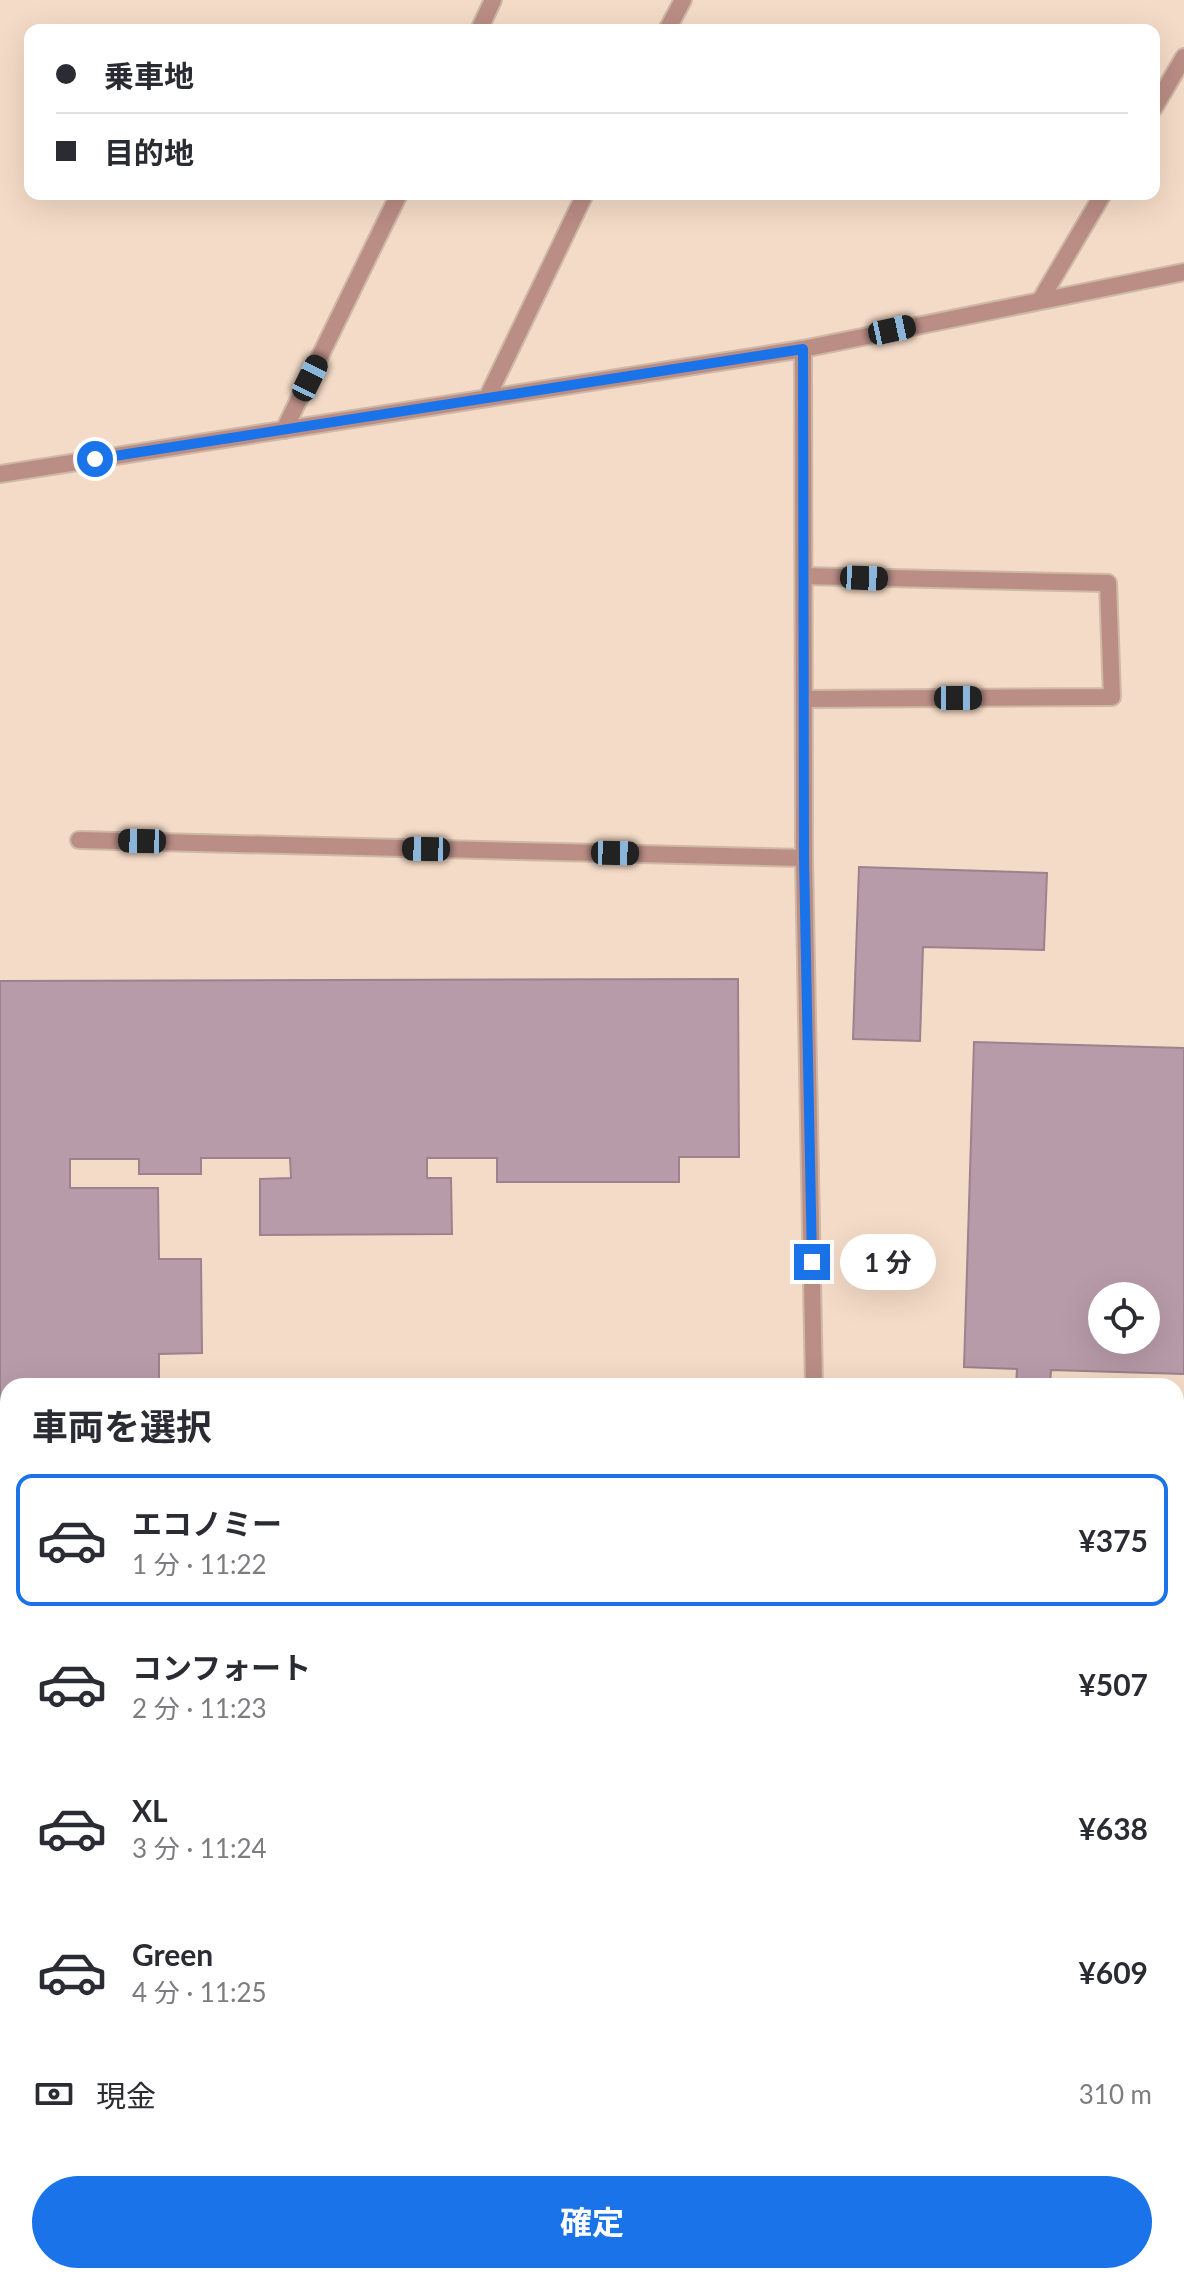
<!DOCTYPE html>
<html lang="ja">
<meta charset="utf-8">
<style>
:root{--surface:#fff;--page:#f7f7f7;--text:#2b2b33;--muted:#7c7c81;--line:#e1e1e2;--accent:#1a73e8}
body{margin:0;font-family:Lato,"Noto Sans JP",sans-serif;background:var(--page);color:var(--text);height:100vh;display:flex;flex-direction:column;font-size:30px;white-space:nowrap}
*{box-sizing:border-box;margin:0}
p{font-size:26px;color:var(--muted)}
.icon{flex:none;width:44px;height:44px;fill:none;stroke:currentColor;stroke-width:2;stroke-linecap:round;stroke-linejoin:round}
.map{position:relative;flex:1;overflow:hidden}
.panel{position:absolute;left:0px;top:1378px;width:1184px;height:906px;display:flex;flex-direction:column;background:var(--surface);border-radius:24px 24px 0 0;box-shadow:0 8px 32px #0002}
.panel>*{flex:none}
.hud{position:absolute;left:24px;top:24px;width:1136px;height:176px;border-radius:16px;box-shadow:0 8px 32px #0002;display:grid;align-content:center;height:176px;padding:0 32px;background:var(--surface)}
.fabs{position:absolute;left:1088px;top:1282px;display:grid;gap:16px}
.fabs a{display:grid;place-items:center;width:72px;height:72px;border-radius:50%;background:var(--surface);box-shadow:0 8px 32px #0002;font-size:40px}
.end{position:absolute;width:36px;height:36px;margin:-18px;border:10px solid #1a73e8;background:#fff;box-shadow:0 0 0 4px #fff}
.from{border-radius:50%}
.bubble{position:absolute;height:56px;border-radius:28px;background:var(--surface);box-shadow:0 8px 32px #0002;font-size:26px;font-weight:700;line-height:56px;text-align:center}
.car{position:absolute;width:24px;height:48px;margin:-24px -12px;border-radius:10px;box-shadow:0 0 6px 2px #0007;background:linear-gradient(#222 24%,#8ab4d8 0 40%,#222 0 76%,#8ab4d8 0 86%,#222 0)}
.hud b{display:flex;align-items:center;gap:28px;height:76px;font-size:30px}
.hud b+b{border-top:2px solid var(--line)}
.hud i{width:20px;height:20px;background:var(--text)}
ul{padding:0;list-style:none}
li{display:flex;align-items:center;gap:24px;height:132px;margin:0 16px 12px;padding:0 16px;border:4px solid transparent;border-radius:16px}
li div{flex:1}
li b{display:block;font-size:30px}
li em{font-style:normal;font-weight:700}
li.current{border-color:var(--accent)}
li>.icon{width:72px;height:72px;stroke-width:1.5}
h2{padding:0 32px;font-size:36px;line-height:96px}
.pay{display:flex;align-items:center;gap:20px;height:88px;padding:0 32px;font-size:30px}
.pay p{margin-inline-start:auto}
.button{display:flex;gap:16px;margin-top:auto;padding:16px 32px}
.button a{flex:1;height:92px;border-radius:48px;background:var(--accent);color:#fff;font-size:32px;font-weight:700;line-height:92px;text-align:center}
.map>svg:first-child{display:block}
</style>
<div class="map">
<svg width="1184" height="2283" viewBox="0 0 1184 2283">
<rect width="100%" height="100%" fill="#f4dbc7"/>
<g fill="#b89ba8" stroke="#9d818e" stroke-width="2" fill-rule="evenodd">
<polygon points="859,867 1047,873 1044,950 923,947 920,1041 853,1039"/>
<polygon points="738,979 739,1157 679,1157 679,1182 497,1182 497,1158 427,1158 427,1178 451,1178 452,1234 260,1235 260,1179 291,1178 290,1158 201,1158 201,1174 139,1174 139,1159 70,1159 70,1188 158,1188 159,1259 201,1259 202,1353 159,1354 159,1386 8,1386 8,1548 0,1548 0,981"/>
<path d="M974 1042 1184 1048V1374L1051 1370 1050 1386H1016L1017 1369 964 1367ZM1102 1296H1146V1340H1102Z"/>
<rect x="1176" y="1438" width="8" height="121"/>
<polygon points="1176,1685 1184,1686 1184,1748 1176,1747"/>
<polygon points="1176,1811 1184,1812 1184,2013 1179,2013 1177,2039 1184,2039 1184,2151 1176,2150"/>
<polygon points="0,1966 8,1967 8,2065 0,2064"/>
<polygon points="0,2113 8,2114 8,2173 0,2172"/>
<polygon points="8,2177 8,2276 34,2276 33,2283 0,2283 0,2226"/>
<polygon points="65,2276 252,2276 251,2283 65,2283"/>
<polygon points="578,2276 641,2283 577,2283"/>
</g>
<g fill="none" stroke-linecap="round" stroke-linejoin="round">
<defs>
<g id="minor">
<polyline points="479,30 493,0"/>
<polyline points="667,30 683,0"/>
<polyline points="1154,108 1184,57"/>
<polyline points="1041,299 1103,194"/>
<polyline points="803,349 804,858 814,1386"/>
<polyline points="487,398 585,194"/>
<polyline points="284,430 399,194"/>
<polyline points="0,474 803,349 1184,272"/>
<polyline points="804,576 1108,583 1112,697 804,699"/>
<polyline points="79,840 804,858"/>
<polyline points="0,1637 8,1637"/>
<polyline points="389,2283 389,2276"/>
</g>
<g id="tertiary">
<polyline points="1176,1644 1184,1644"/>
<polyline points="761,2283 762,2276"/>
</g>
</defs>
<use href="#minor" stroke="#ceb8a6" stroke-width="20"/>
<use href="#tertiary" stroke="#ceb8a6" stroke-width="20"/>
<use href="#minor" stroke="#ba8d85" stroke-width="16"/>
<use href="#tertiary" stroke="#ba8d85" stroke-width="16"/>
</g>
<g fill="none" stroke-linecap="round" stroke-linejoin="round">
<polyline stroke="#1a73e8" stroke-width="10" points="95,459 803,349 804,858 812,1262"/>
</g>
</svg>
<div class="fabs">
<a><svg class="icon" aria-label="locate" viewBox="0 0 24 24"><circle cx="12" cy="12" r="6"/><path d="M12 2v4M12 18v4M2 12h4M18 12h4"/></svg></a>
</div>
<i class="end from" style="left:95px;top:459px"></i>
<i class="end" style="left:812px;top:1262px"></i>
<div class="bubble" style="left:840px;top:1234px;width:96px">1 分</div>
<i class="car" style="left:892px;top:330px;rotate:78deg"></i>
<i class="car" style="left:310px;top:378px;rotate:26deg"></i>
<i class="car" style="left:864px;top:578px;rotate:92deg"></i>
<i class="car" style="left:958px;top:698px;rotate:90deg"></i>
<i class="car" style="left:142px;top:841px;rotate:271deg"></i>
<i class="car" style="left:426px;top:849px;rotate:271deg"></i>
<i class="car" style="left:615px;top:853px;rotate:91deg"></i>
<div class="hud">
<b><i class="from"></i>乗車地</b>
<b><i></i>目的地</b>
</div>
<section class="panel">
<h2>車両を選択</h2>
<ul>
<li class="current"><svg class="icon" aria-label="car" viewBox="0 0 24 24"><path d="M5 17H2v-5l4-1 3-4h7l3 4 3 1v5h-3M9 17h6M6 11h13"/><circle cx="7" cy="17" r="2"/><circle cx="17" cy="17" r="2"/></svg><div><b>エコノミー</b><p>1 分 · 11:22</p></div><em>¥375</em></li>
<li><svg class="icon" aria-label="car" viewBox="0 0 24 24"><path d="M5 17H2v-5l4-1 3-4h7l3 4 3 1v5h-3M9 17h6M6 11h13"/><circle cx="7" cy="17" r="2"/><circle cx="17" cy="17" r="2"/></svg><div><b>コンフォート</b><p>2 分 · 11:23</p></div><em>¥507</em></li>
<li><svg class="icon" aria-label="car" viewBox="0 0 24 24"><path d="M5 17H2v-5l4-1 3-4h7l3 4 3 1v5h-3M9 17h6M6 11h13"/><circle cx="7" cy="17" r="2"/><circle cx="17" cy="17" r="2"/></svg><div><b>XL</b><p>3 分 · 11:24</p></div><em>¥638</em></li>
<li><svg class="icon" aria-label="car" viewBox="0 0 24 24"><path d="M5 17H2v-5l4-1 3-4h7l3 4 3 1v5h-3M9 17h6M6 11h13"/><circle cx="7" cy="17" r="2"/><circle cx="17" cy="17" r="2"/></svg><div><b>Green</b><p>4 分 · 11:25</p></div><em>¥609</em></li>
</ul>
<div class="pay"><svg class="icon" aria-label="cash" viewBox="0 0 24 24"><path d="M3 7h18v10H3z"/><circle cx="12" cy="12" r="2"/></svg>現金<p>310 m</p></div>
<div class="button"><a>確定</a></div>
</section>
</div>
